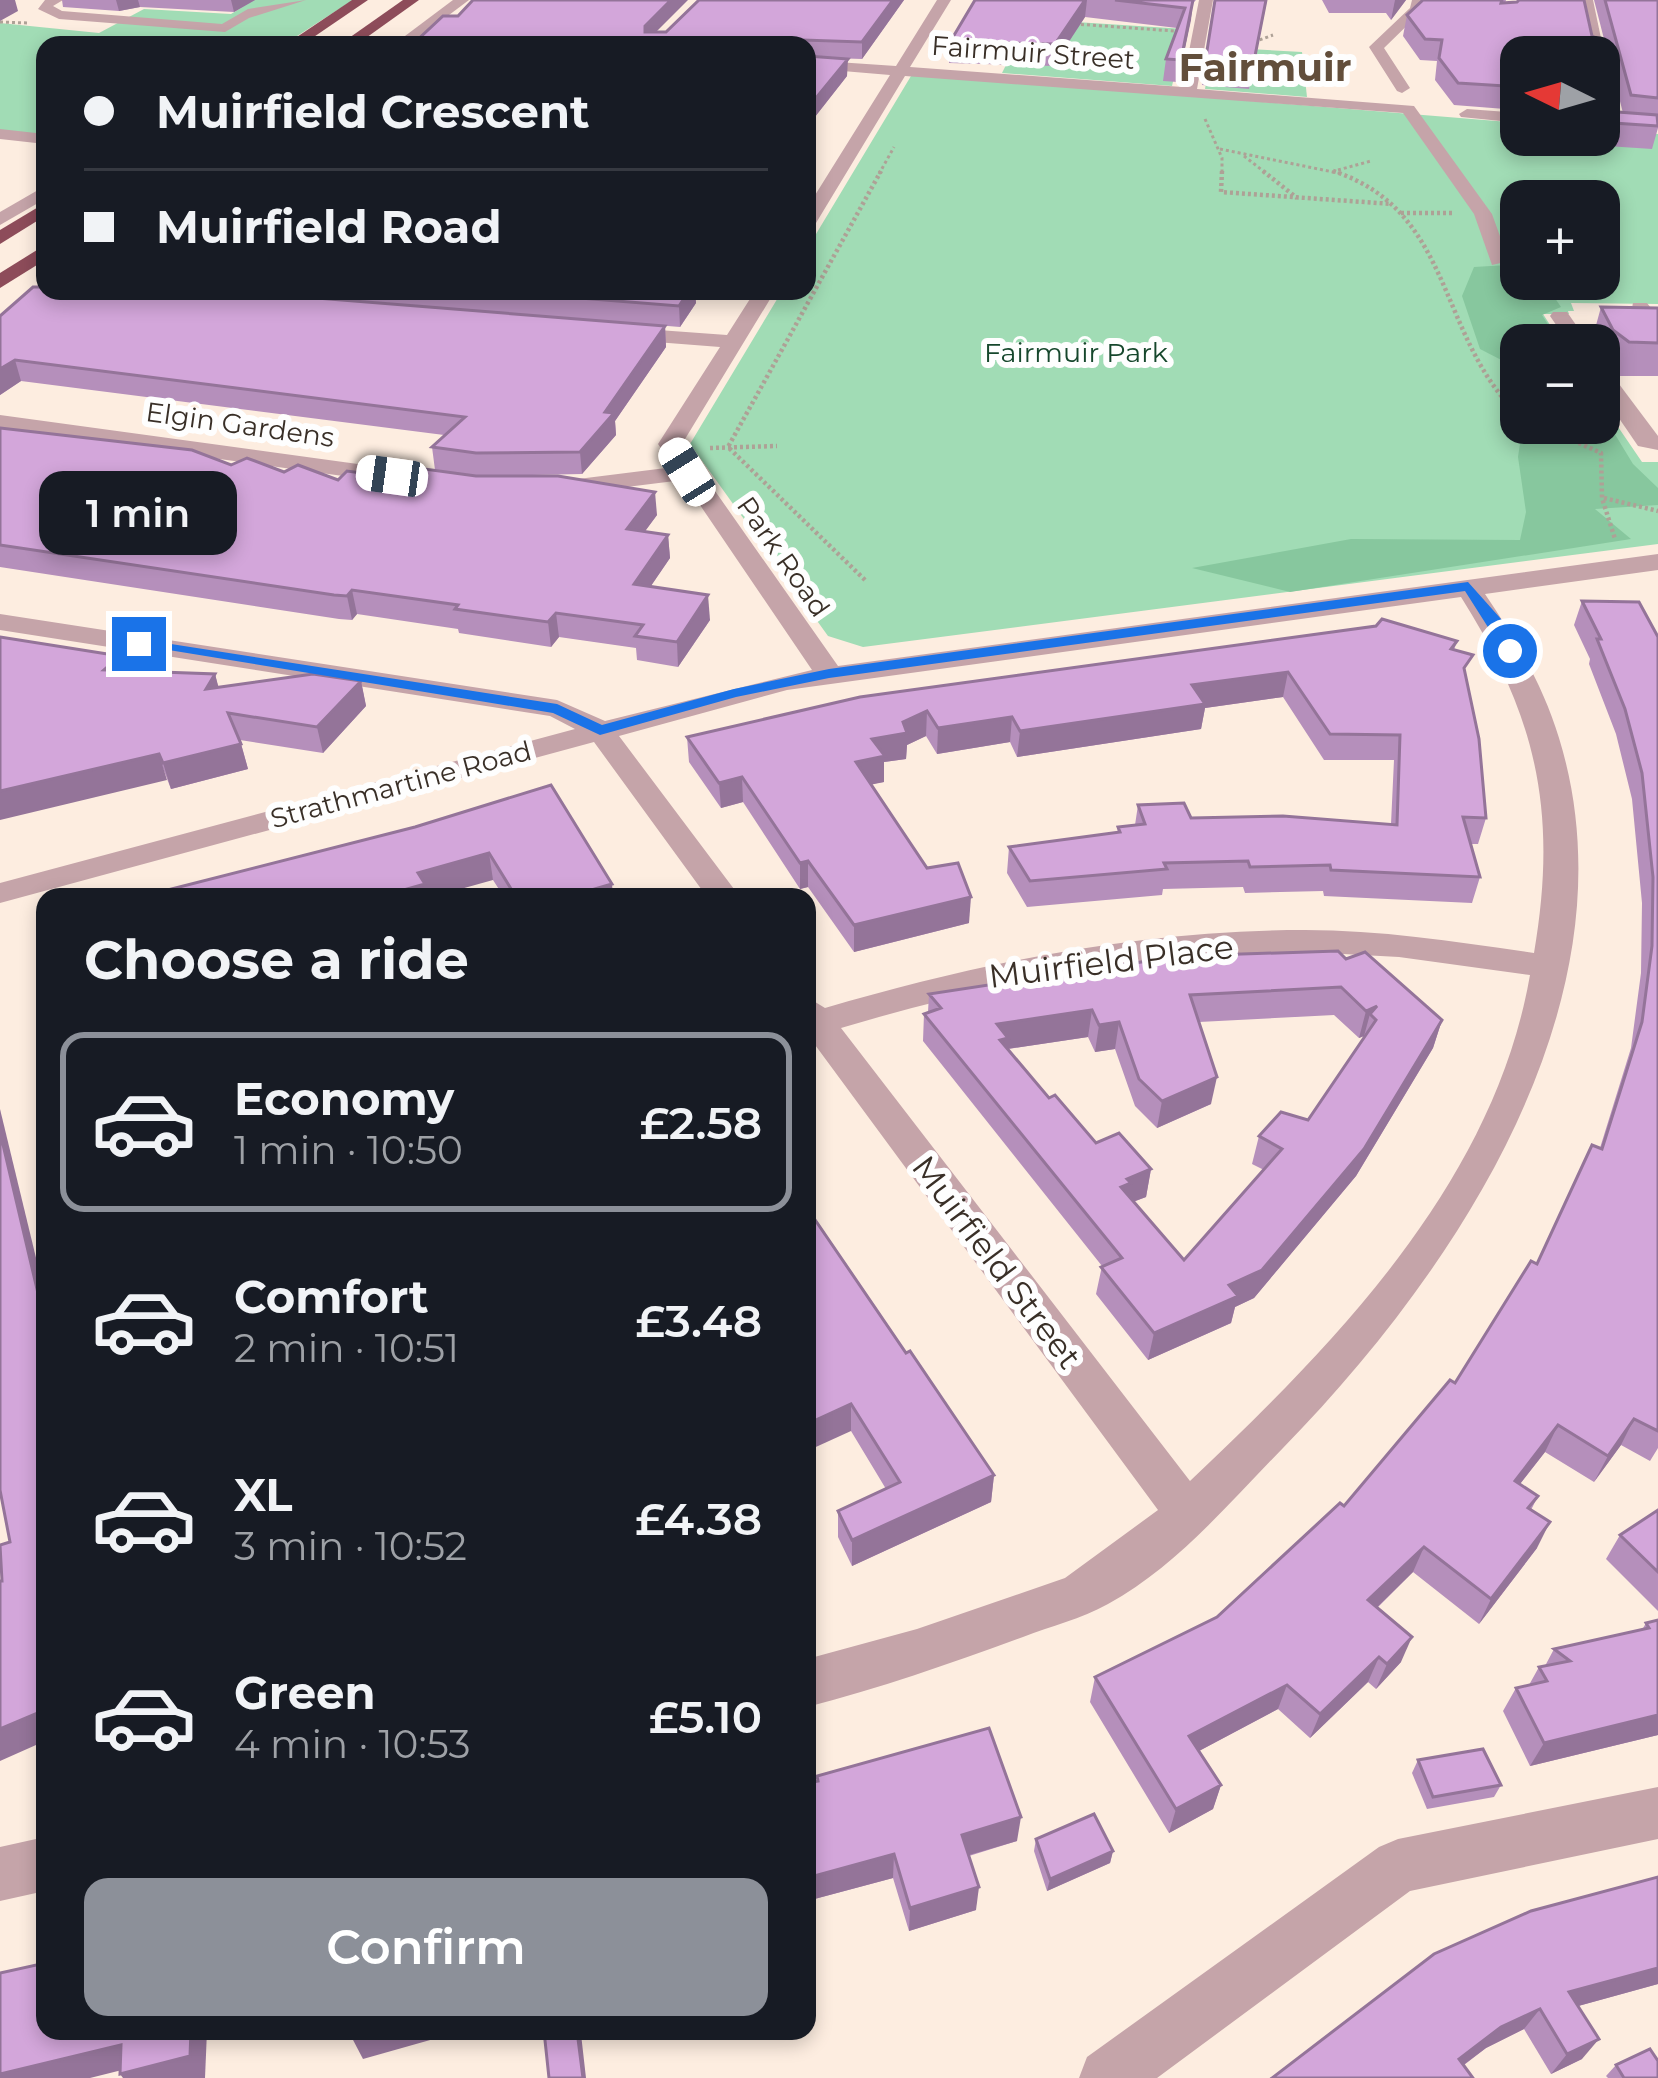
<!DOCTYPE html>
<meta charset="utf-8">
<style>
:root{--surface:#171b24;--page:#20242c;--text:#f1f3f6;--muted:#9ea1a6;--line:#363941;--accent:#8c9099}
body{margin:0;font-family:Montserrat,sans-serif;background:var(--page);color:var(--text);height:100vh;display:flex;flex-direction:column;font-size:45px;white-space:nowrap}
*{box-sizing:border-box;margin:0}
p{font-size:39px;color:var(--muted)}
.icon{flex:none;width:66px;height:66px;fill:none;stroke:currentColor;stroke-width:2;stroke-linecap:round;stroke-linejoin:round}
.map{position:relative;flex:1;overflow:hidden}
.side{position:absolute;left:36px;top:888px;width:780px;height:1152px;display:flex;flex-direction:column;background:var(--surface);border-radius:24px;box-shadow:0 6px 18px #0003}
.side>*{flex:none}
.hud{position:absolute;left:36px;top:36px;width:780px;height:264px;border-radius:24px;box-shadow:0 6px 18px #0003;display:grid;align-content:center;height:264px;padding:0 48px;background:var(--surface)}
.needle{width:78px;rotate:275deg}
.tools{position:absolute;left:1500px;top:36px;display:grid;gap:24px}
.tools a{display:grid;place-items:center;width:120px;height:120px;border-radius:24px;background:var(--surface);box-shadow:0 6px 18px #0003;font-size:60px}
.end{position:absolute;width:54px;height:54px;margin:-27px;border:15px solid #1a73e8;background:#fff;box-shadow:0 0 0 6px #fff}
.from{border-radius:50%}
.bubble{position:absolute;height:84px;border-radius:24px;background:var(--surface);box-shadow:0 6px 18px #0003;font-size:39px;font-weight:600;line-height:84px;text-align:center}
.car{position:absolute;width:36px;height:72px;margin:-36px -18px;border-radius:15px;box-shadow:0 0 9px 3px #0007;background:linear-gradient(#fff 24%,#345 0 40%,#fff 0 76%,#345 0 86%,#fff 0)}
.hud b{display:flex;align-items:center;gap:42px;height:114px;font-size:45px}
.hud b+b{border-top:3px solid var(--line)}
.hud i{width:30px;height:30px;background:var(--text)}
ul{padding:0;list-style:none}
li{display:flex;align-items:center;gap:36px;height:180px;margin:0 24px 18px;padding:0 24px;border:6px solid transparent;border-radius:24px}
li div{flex:1}
li b{display:block;font-size:45px}
li em{font-style:normal;font-weight:600}
li.current{border-color:var(--accent)}
li>.icon{width:108px;height:108px;stroke-width:1.5}
h2{padding:0 48px;font-size:54px;line-height:144px}
.cta{display:flex;gap:24px;margin-top:auto;padding:24px 48px}
.cta a{flex:1;height:138px;border-radius:24px;background:var(--accent);color:#fff;font-size:48px;font-weight:600;line-height:138px;text-align:center}
.map>svg:first-child{display:block}
</style>
<div class="map">
<svg width="1658" height="2078" viewBox="0 0 1658 2078">
<rect width="100%" height="100%" fill="#fdede0"/>
<g fill="#a1dcb5" fill-rule="evenodd">
<polygon points="254,0 353,0 283,45 45,45 45,136 0,131 0,23 99,33 144,9 231,14"/>
<polygon points="1029,19 1185,29 1172,86 1002,73"/>
<polygon points="1212,47 1302,52 1307,97 1205,89"/>
<path d="M920 74 1521 123V135H1599V129L1658 134V304L1571 303 1574 311H1568L1569 314H1543L1563 345H1521V423H1599V399L1642 462H1658V544L863 647 828 636 690 444 782 291H807V249L911 76ZM1521 201H1599V279H1521Z"/>
</g>
<g fill="#87c79e">
<polygon points="1508,265 1521,268 1521,279 1542,279 1561,307 1542,315 1561,345 1521,345 1521,386 1511,365 1480,349 1462,296 1474,267"/>
<polygon points="1599,408 1633,464 1658,488 1658,505 1595,509 1631,539 1290,592 1192,568 1351,539 1520,540 1526,512 1518,457 1523,423 1599,423"/>
</g>
<g fill="none" stroke-linecap="round" stroke-linejoin="round">
<g stroke="#aea196" stroke-width="3" stroke-dasharray="3 3" stroke-linecap="butt">
<polyline points="0,22 28,23"/>
<polyline points="1075,24 1174,31"/>
<polyline points="1254,42 1273,35"/>
<polyline points="1205,119 1222,158 1222,174"/>
<polyline points="1220,149 1343,174"/>
<polyline points="1244,156 1267,174"/>
<polyline points="1338,170 1371,161"/>
<polyline points="879,174 894,147"/>
</g>
<g stroke="#aea196" stroke-width="4.5" stroke-dasharray="3 3" stroke-linecap="butt">
<polyline points="1222,171 1221,192 1392,204"/>
<polyline points="1263,171 1297,198"/>
<path d="M1333 171C1456 211 1436 339 1521 417"/>
<polyline points="1401,213 1452,213"/>
<polyline points="1535,423 1601,453 1602,498 1615,539"/>
<polyline points="710,448 777,446"/>
<polyline points="1604,498 1658,511"/>
<polyline points="865,580 728,447 881,171"/>
</g>
<g fill="#c5a4a9" fill-rule="evenodd">
<polygon points="45,0 63,0 53,6 62,11 222,24 248,9 306,0 249,18 225,32 59,19 38,9"/>
<polygon points="453,0 469,0 409,45 393,45"/>
<polygon points="937,0 951,0 910,67 1182,87 1199,0 1213,0 1197,89 1414,106 1492,214 1509,261 1492,265 1474,214 1403,113 905,76 816,223 807,229 807,208 890,75 807,68 807,60 896,66"/>
<polygon points="1412,0 1426,0 1424,9 1384,48 1410,88 1402,93 1397,91 1369,47 1410,8"/>
<polygon points="1579,0 1593,0 1620,129 1606,126 1599,93 1599,57 1591,57"/>
<polygon points="1467,109 1521,113 1521,123 1461,117 1459,114"/>
<polygon points="0,129 45,134 45,144 0,139"/>
<polygon points="45,186 45,199 0,225 0,212"/>
<path d="M755 291H775L682 444 838 666 1658 554V570L1485 594C1516 640 1543 685 1559 738 1639 997 1457 1270 1283 1448 1230 1502 1176 1567 1108 1604 1081 1619 1051 1626 1023 1637 952 1663 881 1688 807 1707V1659L917 1629 1065 1578 1158 1510 807 1034V997L825 1008C982 962 1142 930 1305 930 1382 930 1458 942 1534 953 1558 812 1537 717 1461 597L787 690 619 736 740 897H707L594 742 0 903V883L575 729 550 716 0 630V614L557 700 605 721 812 670 683 480 554 496 542 489 554 482 674 467 658 444 720 347 617 339 607 333 617 327 727 335ZM1306 952 1399 957 1530 975C1494 1182 1336 1343 1190 1481L841 1028C994 982 1146 955 1306 952Z"/>
<path d="M1633 303H1647L1658 317V337C1647 334 1629 313 1633 303Z"/>
<polygon points="1553,312 1567,312 1590,345 1570,345 1550,316"/>
<polygon points="1599,367 1607,368 1658,436 1658,450 1638,446 1599,389"/>
<polygon points="0,415 445,476 457,483 445,490 0,429"/>
<polygon points="1658,1787 1658,1839 1410,1891 1157,2078 1079,2078 1087,2057 1379,1847 1398,1839"/>
<polygon points="45,1837 45,1891 0,1901 0,1847"/>
</g>
<g fill="#8d4c5a" fill-rule="evenodd">
<polygon points="352,0 368,0 302,45 285,45"/>
<polygon points="403,0 419,0 356,45 339,45"/>
<polygon points="45,203 45,216 0,244 0,230"/>
<polygon points="45,245 45,260 0,288 0,273"/>
</g>
</g>
<g fill="#b58fbb" fill-rule="evenodd">
<polygon points="62,0 255,0 234,12 140,7 119,11 63,7"/>
<polygon points="699,0 904,0 862,59 832,58 847,76 807,127 807,45 412,45 666,32"/>
<polygon points="975,0 1196,0 1193,3 1178,82 1163,81 1166,59 1177,28 1085,17 1053,66 949,63 950,42"/>
<polygon points="1215,0 1267,0 1249,89 1202,85"/>
<polygon points="1322,0 1406,0 1391,20 1386,13 1329,13"/>
<path d="M1423 0H1506L1505 3 1517 2 1519 0H1584L1592 36 1601 40 1606 93 1602 108 1605 111 1623 113 1594 0H1658V128L1652 149 1501 139V125L1505 109 1454 105 1435 80 1437 61 1420 60 1403 36 1407 15ZM1521 57H1599V135H1521Z"/>
<polygon points="243,291 695,291 696,303 680,327"/>
<polygon points="1601,307 1658,308 1658,376 1618,376 1603,363 1599,355 1599,345 1594,345 1592,340"/>
<polygon points="0,316 665,326 666,347 615,421 616,435 582,474 479,476 435,470 432,447 444,435 21,381 0,395"/>
<polygon points="0,428 338,480 657,515 645,531 668,535 670,558 650,587 710,620 678,667 637,660 636,648 559,637 551,647 459,633 458,629 357,614 352,620 339,619 0,567"/>
<polygon points="1582,601 1658,637 1658,1448 1650,1461 1621,1445 1594,1482 1545,1452 1520,1484 1538,1496 1531,1510 1537,1548 1479,1624 1413,1572 1377,1608 1401,1662 1376,1689 1368,1682 1310,1738 1278,1709 1199,1751 1221,1785 1213,1809 1169,1833 1090,1702 1095,1677 1217,1617 1344,1506 1455,1383 1537,1264 1600,1148 1631,1048 1641,973 1642,903 1632,799 1616,734 1589,664 1590,659 1574,625"/>
<polygon points="1457,641 1454,650 1467,679 1486,818 1478,844 1471,844 1480,877 1472,903 1324,896 1323,891 1245,893 1243,887 1163,889 1162,895 1027,907 1007,873 1009,847 1117,833 1118,827 1135,825 1138,805 1191,818 1391,824 1394,760 1324,760 1283,697 1205,708 1201,729 1017,757 1010,742 937,754 926,736 907,745 906,759 884,762 884,782 871,784 927,868 969,923 854,952 808,887 800,889 743,802 721,808 689,762 687,737"/>
<polygon points="125,671 215,674 218,687 361,681 366,706 323,753 240,740 248,769 171,789"/>
<polygon points="415,827 613,897 504,897 493,880"/>
<path d="M1346 959 1442 1020 1433 1048 1356 1176 1254 1298 1235 1307 1231 1323 1148 1360 1096 1294 1102 1266 923 1041 924 1014 928 1012 929 994ZM1334 1015 1359 1038 1364 1036 1362 1040 1308 1120 1259 1136 1252 1164 1264 1170 1184 1260 1133 1202 1146 1197 1151 1169 1096 1143 1049 1098 1008 1049 1088 1037 1095 1052 1115 1049 1135 1106 1157 1128 1211 1104 1199 1022Z"/>
<polygon points="807,1208 906,1353 994,1475 991,1502 852,1566 838,1537 838,1511 886,1489 851,1431"/>
<polygon points="1658,1510 1658,1611 1606,1559 1620,1535"/>
<polygon points="1658,1620 1658,1735 1530,1766 1503,1711 1516,1688 1529,1685 1539,1667 1545,1666 1554,1649 1642,1630 1646,1623"/>
<polygon points="1418,1760 1501,1785 1494,1797 1427,1809 1412,1773"/>
<polygon points="817,1776 1017,1841 969,1856 976,1910 909,1931 893,1878 807,1901 807,1783 817,1781"/>
<polygon points="1036,1839 1113,1851 1110,1863 1047,1891 1034,1851"/>
<polygon points="1658,1877 1658,1984 1578,2006 1582,2059 1551,2074 1524,2029 1486,2048 1464,2065 1272,2078"/>
<polygon points="1616,2065 1658,2078 1608,2078 1606,2076"/>
</g>
<g fill="#947499">
<polygon points="0,0 15,0 18,11 0,21"/>
<polygon points="116,0 138,0 140,7 119,11"/>
<polygon points="231,0 255,0 234,12"/>
<polygon points="671,0 688,0 646,42 645,26"/>
<polygon points="893,0 904,0 862,59 862,42"/>
<polygon points="1085,0 1087,0 1085,17 1053,66 1055,44"/>
<polygon points="1193,0 1191,20 1178,82 1181,60"/>
<polygon points="1395,0 1406,0 1391,20"/>
<polygon points="848,59 847,76 807,127 807,109"/>
<polygon points="683,291 695,291 696,303 680,327 679,306"/>
<polygon points="665,326 666,347 615,421 616,435 582,474 580,452 605,412"/>
<polygon points="15,360 21,381 0,395 0,369"/>
<polygon points="655,492 657,515 629,553 627,529"/>
<polygon points="668,535 670,558 636,608 634,584"/>
<polygon points="352,590 357,614 352,620 347,596"/>
<polygon points="708,595 710,620 678,667 677,642"/>
<polygon points="556,613 559,637 551,647 548,622"/>
<polygon points="120,656 128,681 104,670"/>
<polygon points="1288,672 1283,697 1205,708 1201,729 1017,757 1020,731 1192,685"/>
<polygon points="215,674 222,700 206,689"/>
<polygon points="361,681 366,706 323,753 317,727"/>
<polygon points="927,711 926,736 907,745 906,759 884,762 884,782 855,788 856,762 872,739"/>
<polygon points="1012,717 1010,742 937,754 938,728"/>
<polygon points="241,744 248,769 171,789 163,763"/>
<polygon points="159,754 167,780 0,820 0,791"/>
<polygon points="742,777 743,802 721,808 719,783"/>
<polygon points="489,853 493,880 432,897 394,897 393,893 418,873"/>
<polygon points="808,861 808,887 800,889 800,863"/>
<polygon points="612,884 613,897 592,897 591,890"/>
<polygon points="971,897 969,923 854,952 854,925"/>
<polygon points="1377,1006 1370,1014 1364,1036 1359,1038 1366,1011"/>
<polygon points="1092,1010 1088,1037 1007,1049 1005,1065 997,1024"/>
<polygon points="1442,1020 1433,1048 1356,1176 1254,1298 1235,1307 1231,1323 1148,1360 1154,1333 1229,1285"/>
<polygon points="1119,1022 1115,1049 1095,1052 1099,1025"/>
<polygon points="1217,1077 1211,1104 1157,1128 1162,1101"/>
<polygon points="0,1109 45,1295 45,1323 0,1132"/>
<polygon points="1151,1169 1146,1197 1127,1204 1121,1187 1127,1179"/>
<polygon points="851,1404 851,1431 807,1451 807,1424"/>
<polygon points="1634,1419 1621,1445 1594,1482 1608,1456"/>
<polygon points="1558,1425 1545,1452 1502,1507 1515,1481"/>
<polygon points="994,1475 991,1502 852,1566 852,1540"/>
<polygon points="1550,1522 1537,1548 1479,1624 1491,1599"/>
<polygon points="1424,1547 1413,1572 1358,1626 1368,1600"/>
<polygon points="1412,1637 1401,1662 1376,1689 1387,1664"/>
<polygon points="1379,1657 1368,1682 1310,1738 1320,1714"/>
<polygon points="1287,1685 1278,1709 1182,1760 1189,1736"/>
<polygon points="45,1710 45,1741 0,1761 0,1729"/>
<polygon points="1658,1715 1658,1735 1530,1766 1544,1743"/>
<polygon points="1221,1785 1213,1809 1169,1833 1176,1809"/>
<polygon points="1021,1817 1017,1841 959,1858 962,1835"/>
<polygon points="1113,1851 1110,1863 1047,1891 1050,1879"/>
<polygon points="894,1854 893,1878 807,1901 807,1878"/>
<polygon points="979,1887 976,1910 909,1931 910,1908"/>
<polygon points="1658,1968 1658,1984 1553,2013 1569,1992"/>
<polygon points="1540,2009 1524,2029 1486,2048 1446,2078 1459,2059 1501,2027"/>
<polygon points="191,2031 207,2031 205,2078 123,2078 120,2074"/>
<polygon points="379,2031 462,2031 363,2059 352,2038"/>
<polygon points="577,2031 592,2031 581,2034 586,2078 583,2078"/>
<polygon points="1599,2039 1582,2059 1551,2074 1567,2054"/>
<polygon points="121,2045 138,2066 90,2078 0,2078 0,2074"/>
</g>
<g fill="#d3a6da" stroke="#947499" stroke-width="3" fill-rule="evenodd">
<polygon points="473,0 671,0 645,26 645,32 666,32 699,0 893,0 862,42 804,40 805,45 412,45 443,16 458,16"/>
<polygon points="975,0 1085,0 1055,44 950,42"/>
<polygon points="1115,0 1193,0 1181,60 1166,59 1185,8"/>
<polygon points="1215,0 1266,0 1253,66 1205,63"/>
<polygon points="1423,0 1502,0 1501,3 1517,2 1519,0 1584,0 1592,36 1601,40 1606,93 1601,107 1605,111 1657,115 1658,126 1599,122 1599,57 1521,57 1521,87 1458,83 1439,58 1442,40 1425,39 1407,15"/>
<polygon points="1605,0 1658,0 1658,98 1631,95"/>
<polygon points="807,56 848,59 807,109"/>
<polygon points="1506,102 1521,103 1521,117 1506,116"/>
<polygon points="33,287 45,287 45,291 228,291 665,326 605,412 614,413 580,452 476,453 432,447 465,417 15,360 0,369 0,316"/>
<polygon points="494,291 689,291 679,306"/>
<polygon points="1601,307 1658,308 1658,343 1629,342 1613,330"/>
<polygon points="0,428 192,450 231,465 247,458 284,472 298,465 338,480 347,471 398,478 410,467 476,476 558,476 655,492 627,529 668,535 634,584 708,595 677,642 635,636 643,625 556,613 548,622 455,609 458,605 352,590 347,596 334,595 0,545"/>
<polygon points="1582,601 1639,602 1658,637 1658,1431 1634,1419 1608,1456 1558,1425 1515,1481 1538,1496 1528,1508 1550,1522 1491,1599 1424,1547 1368,1600 1412,1637 1387,1664 1379,1657 1320,1714 1287,1685 1189,1736 1221,1785 1176,1809 1095,1677 1217,1617 1340,1503 1344,1506 1450,1380 1455,1383 1531,1261 1537,1264 1592,1145 1602,1149 1642,1022 1652,946 1653,877 1642,773 1625,709 1597,639 1601,639"/>
<polygon points="1382,619 1457,641 1451,649 1473,655 1464,668 1479,739 1486,818 1463,817 1480,877 1331,870 1330,865 1250,867 1248,861 1164,863 1167,869 1030,881 1009,847 1120,832 1118,827 1145,824 1138,805 1184,803 1191,818 1283,816 1397,825 1400,735 1330,734 1288,672 1192,685 1205,704 1020,731 1012,717 938,728 927,711 903,722 907,733 872,739 885,756 856,762 927,868 958,863 971,897 854,925 808,861 800,863 742,777 719,783 687,737 860,697 1376,626"/>
<polygon points="0,637 120,656 104,670 215,674 206,689 313,674 361,681 317,727 228,713 241,744 163,763 159,754 0,791"/>
<polygon points="551,785 612,884 591,890 597,897 516,897 489,853 418,873 425,884 393,893 395,897 140,897 415,827"/>
<path d="M1338 951 1346 959 1365 952 1442 1020 1364 1149 1262 1270 1229 1285 1238 1296 1154 1333 1101 1267 1122 1258 924 1014 941 1008 929 994 1181 956ZM1341 987 1366 1011 1377 1006 1370 1014 1376 1020 1308 1120 1281 1112 1259 1136 1282 1149 1184 1260 1121 1187 1131 1183 1127 1179 1151 1169 1119 1133 1096 1143 1055 1095 1049 1098 1000 1040 1008 1038 997 1024 1092 1010 1099 1025 1119 1022 1139 1079 1162 1101 1217 1077 1190 995Z"/>
<polygon points="0,1132 45,1323 45,1710 0,1729 0,1581 2,1581 0,1545 10,1542 0,1490"/>
<polygon points="807,1208 906,1353 910,1351 994,1475 852,1540 838,1511 900,1482 851,1404 807,1424"/>
<polygon points="1658,1510 1658,1572 1620,1535"/>
<polygon points="1658,1620 1658,1715 1544,1743 1516,1688 1547,1681 1539,1667 1570,1661 1554,1649 1649,1628 1646,1623"/>
<polygon points="989,1728 1021,1817 962,1835 979,1887 910,1908 894,1854 807,1878 807,1783 818,1781 817,1776"/>
<polygon points="1483,1749 1501,1785 1433,1797 1418,1760"/>
<polygon points="1094,1814 1113,1851 1050,1879 1036,1839"/>
<polygon points="1658,1877 1658,1968 1569,1992 1599,2039 1567,2054 1540,2009 1501,2027 1459,2059 1473,2078 1272,2078 1434,1954 1531,1911"/>
<polygon points="45,1963 45,2031 191,2031 190,2056 120,2074 121,2045 0,2074 0,1973"/>
<polygon points="352,2031 379,2031 352,2038"/>
<polygon points="544,2031 577,2031 583,2078 549,2078"/>
<polygon points="1650,2049 1658,2061 1658,2078 1624,2078 1616,2065"/>
</g>
<polygon fill="#1a73e8" points="1468,582 1501,619 1515,654 1505,654 1465,591 829,678 736,697 600,735 553,713 132,644 139,639 557,704 602,725 734,689 829,669"/>
<g text-anchor="middle" stroke-width="12" stroke-linejoin="round" paint-order="stroke">
<g font-size="27" fill="#392f27" stroke="#fefefe">
<text transform="translate(1033 53) rotate(4)" y="9">Fairmuir Street</text>
<text transform="translate(240 425) rotate(8)" y="9">Elgin Gardens</text>
<text transform="translate(783 557) rotate(55)" y="9">Park Road</text>
<text transform="translate(401 785) rotate(-15)" y="9">Strathmartine Road</text>
</g>
<g font-size="27" fill="#16472c" stroke="#fefefe">
<text x="1076" y="362">Fairmuir Park</text>
</g>
<g font-size="33" fill="#392f27" stroke="#fefefe">
<text transform="translate(1111 961) rotate(-7)" y="12">Muirfield Place</text>
<text transform="translate(997 1262) rotate(53)" y="12">Muirfield Street</text>
</g>
<g font-size="39" font-weight="bold" fill="#624e3b" stroke="#fefefe">
<text x="1265" y="81">Fairmuir</text>
</g>
</g>
</svg>
<div class="tools">
<a><svg class="needle" viewBox="-14 -14 28 28"><path d="M0-13l5 13h-10z" fill="#e53935"/><path d="M0 13l5-13h-10z" fill="#9ea1a6"/></svg></a>
<a>+</a>
<a>−</a>
</div>
<i class="end from" style="left:1510px;top:651px"></i>
<i class="end" style="left:139px;top:644px"></i>
<div class="bubble" style="left:39px;top:471px;width:198px">1 min</div>
<i class="car" style="left:687px;top:472px;rotate:328deg"></i>
<i class="car" style="left:392px;top:476px;rotate:278deg"></i>
<div class="hud">
<b><i class="from"></i>Muirfield Crescent</b>
<b><i></i>Muirfield Road</b>
</div>
<section class="side">
<h2>Choose a ride</h2>
<ul>
<li class="current"><svg class="icon" aria-label="car" viewBox="0 0 24 24"><path d="M5 17H2v-5l4-1 3-4h7l3 4 3 1v5h-3M9 17h6M6 11h13"/><circle cx="7" cy="17" r="2"/><circle cx="17" cy="17" r="2"/></svg><div><b>Economy</b><p>1 min · 10:50</p></div><em>£2.58</em></li>
<li><svg class="icon" aria-label="car" viewBox="0 0 24 24"><path d="M5 17H2v-5l4-1 3-4h7l3 4 3 1v5h-3M9 17h6M6 11h13"/><circle cx="7" cy="17" r="2"/><circle cx="17" cy="17" r="2"/></svg><div><b>Comfort</b><p>2 min · 10:51</p></div><em>£3.48</em></li>
<li><svg class="icon" aria-label="car" viewBox="0 0 24 24"><path d="M5 17H2v-5l4-1 3-4h7l3 4 3 1v5h-3M9 17h6M6 11h13"/><circle cx="7" cy="17" r="2"/><circle cx="17" cy="17" r="2"/></svg><div><b>XL</b><p>3 min · 10:52</p></div><em>£4.38</em></li>
<li><svg class="icon" aria-label="car" viewBox="0 0 24 24"><path d="M5 17H2v-5l4-1 3-4h7l3 4 3 1v5h-3M9 17h6M6 11h13"/><circle cx="7" cy="17" r="2"/><circle cx="17" cy="17" r="2"/></svg><div><b>Green</b><p>4 min · 10:53</p></div><em>£5.10</em></li>
</ul>
<div class="cta"><a>Confirm</a></div>
</section>
</div>
